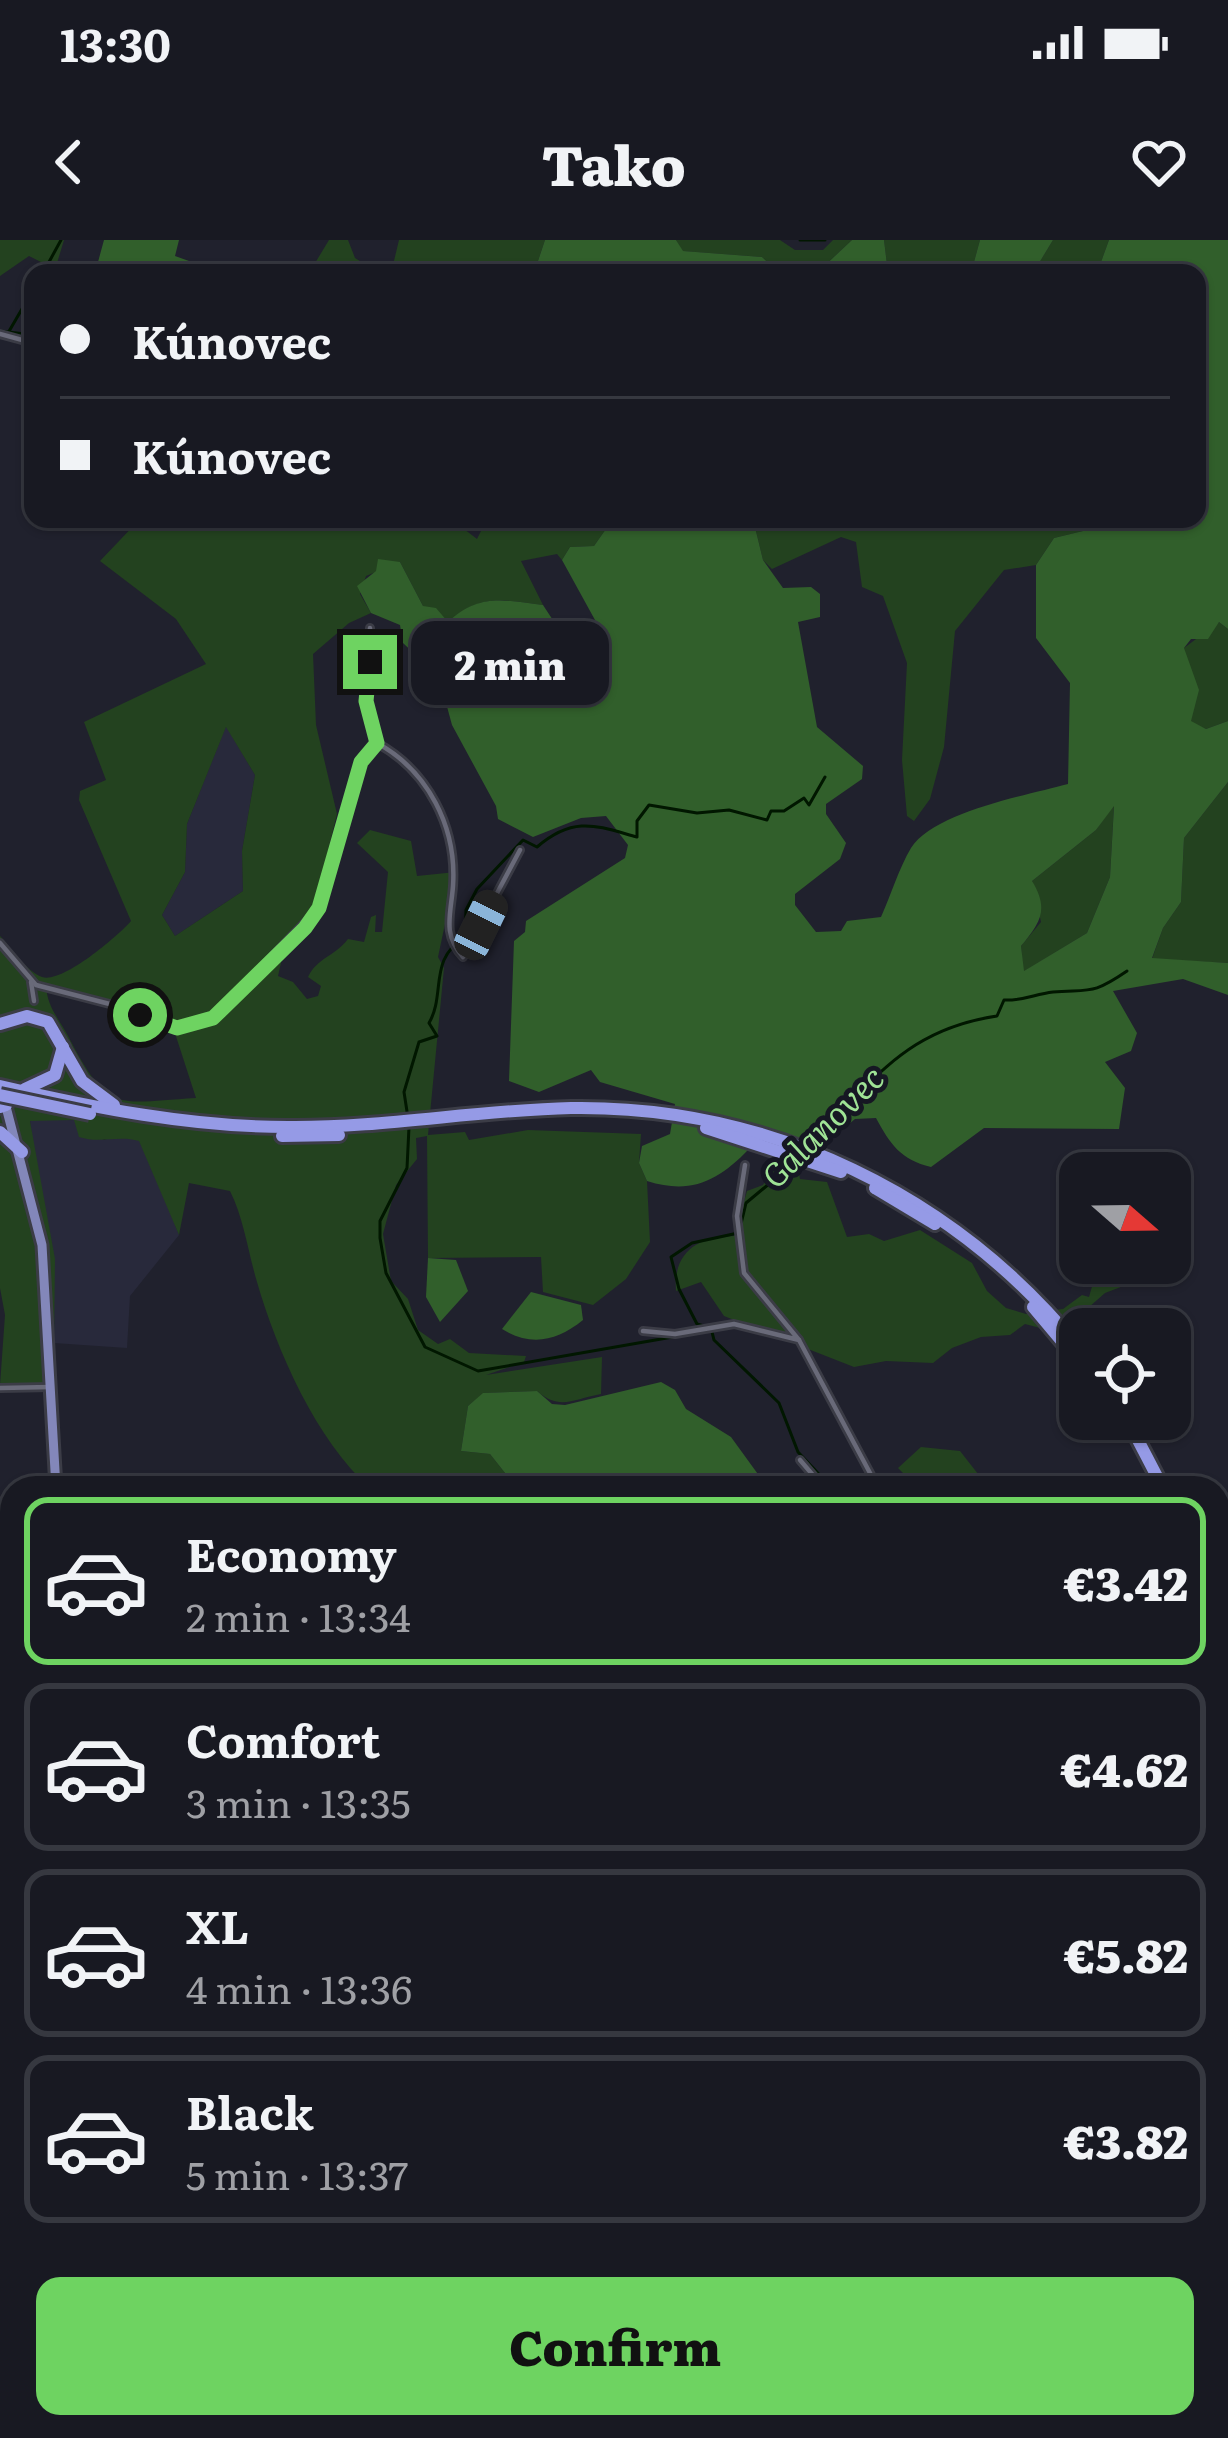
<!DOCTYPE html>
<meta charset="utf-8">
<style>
:root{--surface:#181922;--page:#21222a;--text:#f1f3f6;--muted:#9fa0a5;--line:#363840;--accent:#6ed361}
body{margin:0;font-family:Literata,serif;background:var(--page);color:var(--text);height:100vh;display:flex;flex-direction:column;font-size:45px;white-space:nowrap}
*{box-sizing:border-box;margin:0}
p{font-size:39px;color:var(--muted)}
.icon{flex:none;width:66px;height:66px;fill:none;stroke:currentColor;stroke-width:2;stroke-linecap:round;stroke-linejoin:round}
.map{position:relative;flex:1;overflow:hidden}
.drawer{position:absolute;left:0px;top:1236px;width:1230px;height:963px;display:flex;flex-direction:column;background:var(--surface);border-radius:36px 36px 0 0;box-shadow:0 3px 9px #0004,0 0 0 3px var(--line)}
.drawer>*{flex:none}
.top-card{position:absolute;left:24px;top:24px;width:1182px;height:264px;border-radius:24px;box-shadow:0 3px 9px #0004,0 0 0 3px var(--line);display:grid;align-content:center;height:264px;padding:0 36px;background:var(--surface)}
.needle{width:78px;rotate:110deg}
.tools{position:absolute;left:1059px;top:912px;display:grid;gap:24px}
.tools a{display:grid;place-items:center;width:132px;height:132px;border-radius:24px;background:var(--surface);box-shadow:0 3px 9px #0004,0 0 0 3px var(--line);font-size:60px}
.end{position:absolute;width:54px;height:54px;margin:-27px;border:15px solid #6ed361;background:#111;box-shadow:0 0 0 6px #111}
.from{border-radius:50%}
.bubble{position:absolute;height:84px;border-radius:24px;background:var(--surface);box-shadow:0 3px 9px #0004,0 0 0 3px var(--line);font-size:39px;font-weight:800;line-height:84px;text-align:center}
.car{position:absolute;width:36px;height:72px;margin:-36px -18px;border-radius:15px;box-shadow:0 0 9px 3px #0007;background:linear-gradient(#222 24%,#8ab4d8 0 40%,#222 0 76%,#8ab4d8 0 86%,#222 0)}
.top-card b{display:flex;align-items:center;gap:42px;height:114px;font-size:45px}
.top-card b+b{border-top:3px solid var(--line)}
.top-card i{width:30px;height:30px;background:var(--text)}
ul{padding:21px 0 0;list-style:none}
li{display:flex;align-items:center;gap:36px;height:168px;margin:0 24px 18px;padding:0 12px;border:6px solid var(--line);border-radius:24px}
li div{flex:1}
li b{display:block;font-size:45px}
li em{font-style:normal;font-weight:800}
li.selected{border-color:var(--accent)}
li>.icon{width:108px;height:108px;stroke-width:1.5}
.primary-button{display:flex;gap:24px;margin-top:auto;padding:24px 36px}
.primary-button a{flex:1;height:138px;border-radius:24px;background:var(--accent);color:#111;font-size:48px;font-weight:800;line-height:138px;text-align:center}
.status{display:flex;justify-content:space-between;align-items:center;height:84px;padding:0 60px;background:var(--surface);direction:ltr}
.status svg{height:33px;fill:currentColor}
header{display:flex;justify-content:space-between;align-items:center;height:156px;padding:0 36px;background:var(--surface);font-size:54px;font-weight:800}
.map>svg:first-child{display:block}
</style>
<div class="status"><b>13:30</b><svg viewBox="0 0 49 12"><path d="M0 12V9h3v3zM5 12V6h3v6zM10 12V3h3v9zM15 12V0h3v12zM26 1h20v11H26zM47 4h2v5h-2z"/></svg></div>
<header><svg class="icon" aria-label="back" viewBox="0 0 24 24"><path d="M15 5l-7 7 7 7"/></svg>Tako<svg class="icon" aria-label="heart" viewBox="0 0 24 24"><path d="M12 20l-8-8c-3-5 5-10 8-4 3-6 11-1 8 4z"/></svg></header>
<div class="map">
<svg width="1228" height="2198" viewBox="0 0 1228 2198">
<rect width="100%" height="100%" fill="#20212d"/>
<g fill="#28293b">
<polygon points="226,486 255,535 242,611 243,651 175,696 162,675 185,632 187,584"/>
<polygon points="30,880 75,880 104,900 119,895 139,900 151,922 179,995 130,1056 127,1108 54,1103"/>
</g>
<g fill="#23421f" fill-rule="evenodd">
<polygon points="0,0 64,0 54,33 42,33 43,23 29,16 0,36"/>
<polygon points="329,0 348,0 355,18 371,28 393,25 399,0 545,0 534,33 309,33"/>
<polygon points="676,0 780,0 795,10 823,10 833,0 852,0 819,31 778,32 762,17 682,11"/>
<polygon points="884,0 980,0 971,33 888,33"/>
<polygon points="1053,0 1109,0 1097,33 1033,33"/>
<path d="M140 279H451L477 299 487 279H613L594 306 570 307 562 320 557 314 521 321 543 365C503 360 479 353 448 383L423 366 400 322 366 336 360 354 371 373 349 383 313 414 316 485 337 574 312 675 275 712 281 723 278 736 293 742 307 759 318 756 321 746 308 737C318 717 334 717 348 699L364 702 371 677 376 675 375 692H382L388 632 357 603 370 590 411 601 417 636 456 632 438 717 444 728 428 895 465 892 469 900 528 890 641 894 639 923 647 941 650 1002 626 1039 593 1065 543 1052 541 1017 428 1018 427 896 416 898 417 919 396 945 383 994 391 1041 408 1059 418 1090 438 1104 450 1099 469 1113 526 1116 524 1122 486 1135 602 1117 601 1154C573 1159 560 1171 537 1151L484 1153 468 1166 461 1211 490 1214 517 1248H370C316 1200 277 1111 257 1042 248 1012 244 979 230 951L189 943 179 995 139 901C118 895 100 904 79 897L74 880 30 881 55 1019 54 1103 42 1106 44 1144 0 1145 5 1075 0 1048V696C11 708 26 731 42 737 62 744 118 696 131 681L79 560 80 551 106 540 84 482 206 424 176 379 100 321ZM226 487 255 535 242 611 243 651 175 696 162 675 185 632 187 584ZM46 745 173 787 196 858C114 863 109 874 68 796 58 777 47 767 46 745Z"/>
<polygon points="753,279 1055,279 1053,288 1070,288 1079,279 1091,279 1083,291 1054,298 1036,325 1004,330 955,391 944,507 930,559 914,581 907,576 902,520 907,423 883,356 862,347 856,302 841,297 772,329 763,320"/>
<polygon points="1219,382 1228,389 1228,481 1206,489 1190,482 1184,408"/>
<polygon points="1228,542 1228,723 1152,719 1163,688 1181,662 1184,598"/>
<polygon points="1114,564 1110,637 1087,693 1023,732 1021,706 1041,682 1032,641 1096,590"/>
<path d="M779 917 798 926 800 939 827 942 847 997 869 994 884 1001 920 990 972 1023 987 1051 1006 1068 1026 1074 1063 1069 1082 1055 1089 1057 1095 1036 1152 1026 1155 1034 1105 1053 1080 1075 1044 1089 1025 1084 1010 1095 981 1097 952 1108 933 1123 886 1121 854 1127 724 1076 701 1042 676 1051C673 1013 697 996 734 996L747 951 763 945Z"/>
<polygon points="921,1207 960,1211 989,1248 918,1248 898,1228"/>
<polygon points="12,1680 12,1992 0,1989 0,1698"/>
<polygon points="1228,2046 1228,2198 1217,2198 1218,2047"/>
</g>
<g fill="#315f2b" fill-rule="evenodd">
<polygon points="104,0 179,0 175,16 189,21 196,33 95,33"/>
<polygon points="545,0 676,0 683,11 762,17 778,32 819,31 852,0 884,0 888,33 534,33"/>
<polygon points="980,0 1053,0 1033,33 971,33"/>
<path d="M1109 0H1228V389L1219 382 1208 399H1191L1184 408 1199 450 1191 481 1206 489 1228 481V542L1184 598 1181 662 1163 688 1152 718 1228 723V755L1183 739 1113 751 1137 793 1131 811 1105 822 1125 848 1119 889 984 888 931 927C901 920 890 904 876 878L855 879 798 926 749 909C718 941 691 955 647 941L639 923 642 906 670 894 675 864 600 842 591 830 539 852 509 841 514 701 525 692 526 681 625 618 628 605 606 576 581 578 533 597 498 579 496 566 452 485 439 437 403 403 400 385 371 373 357 346 376 331 378 319 400 322 423 366 436 368 448 382C479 353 503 360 543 365L562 394 595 380 562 320 570 307 594 306 613 279H753L763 320 783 348 811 347 820 354V377L798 382 817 487 863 526 862 539 826 564V574L846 603 840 619 795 654V665L816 692 841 691 847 681 881 677C891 655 899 628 911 608 934 572 1028 555 1068 544L1070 443 1036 398V325L1054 298 1083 291 1091 279H1197V33H1097ZM1114 566 1110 637 1087 693 1024 731 1021 706C1041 682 1049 669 1032 641L1096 590Z"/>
<polygon points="428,1018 456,1020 468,1051 440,1082 426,1057"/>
<path d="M531 1052 581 1065 583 1080C557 1101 531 1107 502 1089Z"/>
<polygon points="661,1142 675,1150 686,1169 731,1197 768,1248 517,1248 490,1214 461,1211 468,1166 483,1153 537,1151 552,1164 565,1165"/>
<polygon points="145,2187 480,2187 474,2198 451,2189 444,2198 137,2198"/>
</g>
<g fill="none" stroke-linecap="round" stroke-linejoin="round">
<g stroke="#011700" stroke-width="3">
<polyline points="800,0 825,0"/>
<polyline points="43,33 61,0"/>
<polyline points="0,91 33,95"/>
<polyline points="8,93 33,50"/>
<polyline points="470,279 477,286 523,287 535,279"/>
<path d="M408 878 404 852 419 802 437 796 429 783C446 754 428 718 465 698L466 670 477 649 523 600 537 607C574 575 597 586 637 597V581L649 565 697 573 729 570 767 580 771 571H784L804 558 809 565 825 537"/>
<polyline points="409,887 407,928 380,981 380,998 386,1033 425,1107 478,1131 684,1095"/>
<path d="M801 902C874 849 897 791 997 776L1004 760C1023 761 1035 754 1053 752 1091 749 1092 755 1127 731"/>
<polyline points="741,984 746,963 787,929 786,917"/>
<polyline points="738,993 692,1003 671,1017 679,1049 697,1084 711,1088 714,1100 779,1163 798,1212 832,1248"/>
<polyline points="0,1943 12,1936"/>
<polyline points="1166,2187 1176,2198"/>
<polyline points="57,2198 61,2187"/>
</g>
<defs>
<g id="minor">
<polyline points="0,94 33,103"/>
<polyline points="370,388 366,468 377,503"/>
<path d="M0 703 36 745 129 769 161 786H187L213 778 319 668 361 522 377 503C428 531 457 587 453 646 451 674 442 694 463 717L520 610"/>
<polyline points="31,742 34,761"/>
<polyline points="643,1091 675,1094 734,1084 799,1100 744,1033 737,976 745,925"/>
<polyline points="799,1100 878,1248"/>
<polyline points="0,1148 51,1147"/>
<polyline points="800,1220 824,1248"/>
<polyline points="833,1248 840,1248"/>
<polyline points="492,2187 500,2198"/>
<polyline points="890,2187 890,2198"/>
<polyline points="1146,2187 1167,2194"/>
<polyline points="1178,2187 1185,2198"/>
<polyline points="1016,2198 1068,2188"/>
<polyline points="1117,2198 1117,2191 1125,2187"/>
</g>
<g id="tertiary">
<polyline points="0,1975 12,1978"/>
<polyline points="97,2198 103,2187"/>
</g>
<g id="primary">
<polyline points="5,863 42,1005 56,1248"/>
<polyline points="1067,2187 1074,2198"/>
</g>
<g id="motorway">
<polyline points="0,784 27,776 48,782 82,841 114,865"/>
<path d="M0 846C95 868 191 887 288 887 383 888 476 870 571 868 770 865 955 955 1080 1109"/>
<polyline points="25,849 55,835 63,807"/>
<polyline points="0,867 6,865"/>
<polyline points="706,888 841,932"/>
<polyline points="0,892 22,912"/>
<polyline points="282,896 339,895"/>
<polyline points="875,948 935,984"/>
<polyline points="1033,1067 1080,1123"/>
<polyline points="1127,1179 1163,1248"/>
<polyline points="1218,1689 1228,1805"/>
<polyline points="1218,1791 1228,1865"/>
</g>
</defs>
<use href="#minor" stroke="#3b3c46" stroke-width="10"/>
<use href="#tertiary" stroke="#3b3c46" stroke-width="12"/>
<use href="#primary" stroke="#3b3c46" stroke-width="15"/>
<use href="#motorway" stroke="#3b3c46" stroke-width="18"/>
<use href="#minor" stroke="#696a79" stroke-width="4.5"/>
<use href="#tertiary" stroke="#696a79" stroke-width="6"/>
<use href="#primary" stroke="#8387ba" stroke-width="9"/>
<use href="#motorway" stroke="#959ae6" stroke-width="12"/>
<defs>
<polyline id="motorway-bridge" points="0,855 90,874"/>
</defs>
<use href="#motorway-bridge" stroke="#3b3c46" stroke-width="18" stroke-linecap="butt"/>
<use href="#motorway-bridge" stroke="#959ae6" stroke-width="12"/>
</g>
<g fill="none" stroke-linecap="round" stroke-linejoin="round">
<polyline stroke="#6ed361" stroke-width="15" points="140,775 177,788 213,778 305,688 319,668 361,522 377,503 366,461 370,422"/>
</g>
<g text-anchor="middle" stroke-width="10" stroke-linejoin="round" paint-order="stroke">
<g font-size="33" font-style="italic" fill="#9fe395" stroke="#161723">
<text transform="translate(823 887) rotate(-45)" y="12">Galanovec</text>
</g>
</g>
</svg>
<div class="tools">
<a><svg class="needle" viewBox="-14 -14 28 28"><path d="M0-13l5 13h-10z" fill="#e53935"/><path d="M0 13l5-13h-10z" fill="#9fa0a5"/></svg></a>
<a><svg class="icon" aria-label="locate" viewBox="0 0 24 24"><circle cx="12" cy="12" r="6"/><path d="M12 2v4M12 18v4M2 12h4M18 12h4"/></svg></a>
</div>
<i class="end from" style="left:140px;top:775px"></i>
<i class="end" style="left:370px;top:422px"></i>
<div class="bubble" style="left:411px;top:381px;width:198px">2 min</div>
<i class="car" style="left:481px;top:685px;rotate:26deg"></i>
<div class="top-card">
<b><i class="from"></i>Kúnovec</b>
<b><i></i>Kúnovec</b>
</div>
<section class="drawer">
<ul>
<li class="selected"><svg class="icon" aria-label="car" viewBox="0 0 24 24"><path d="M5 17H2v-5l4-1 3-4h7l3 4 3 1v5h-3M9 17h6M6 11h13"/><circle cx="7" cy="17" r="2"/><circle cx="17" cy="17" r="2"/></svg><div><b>Economy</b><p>2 min · 13:34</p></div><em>€3.42</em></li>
<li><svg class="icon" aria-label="car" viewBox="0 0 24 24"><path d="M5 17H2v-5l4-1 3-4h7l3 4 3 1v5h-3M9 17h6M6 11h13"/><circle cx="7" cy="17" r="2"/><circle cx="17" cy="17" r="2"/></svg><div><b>Comfort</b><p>3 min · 13:35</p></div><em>€4.62</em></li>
<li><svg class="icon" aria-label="car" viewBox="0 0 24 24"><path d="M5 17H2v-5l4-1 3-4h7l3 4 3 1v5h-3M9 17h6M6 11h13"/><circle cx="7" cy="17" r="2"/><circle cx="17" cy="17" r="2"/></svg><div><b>XL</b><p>4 min · 13:36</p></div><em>€5.82</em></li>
<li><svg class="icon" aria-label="car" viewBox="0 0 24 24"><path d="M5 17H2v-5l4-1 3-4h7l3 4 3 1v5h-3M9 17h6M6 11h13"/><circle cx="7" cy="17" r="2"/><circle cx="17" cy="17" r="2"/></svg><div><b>Black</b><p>5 min · 13:37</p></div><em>€3.82</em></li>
</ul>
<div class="primary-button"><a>Confirm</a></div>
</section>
</div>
